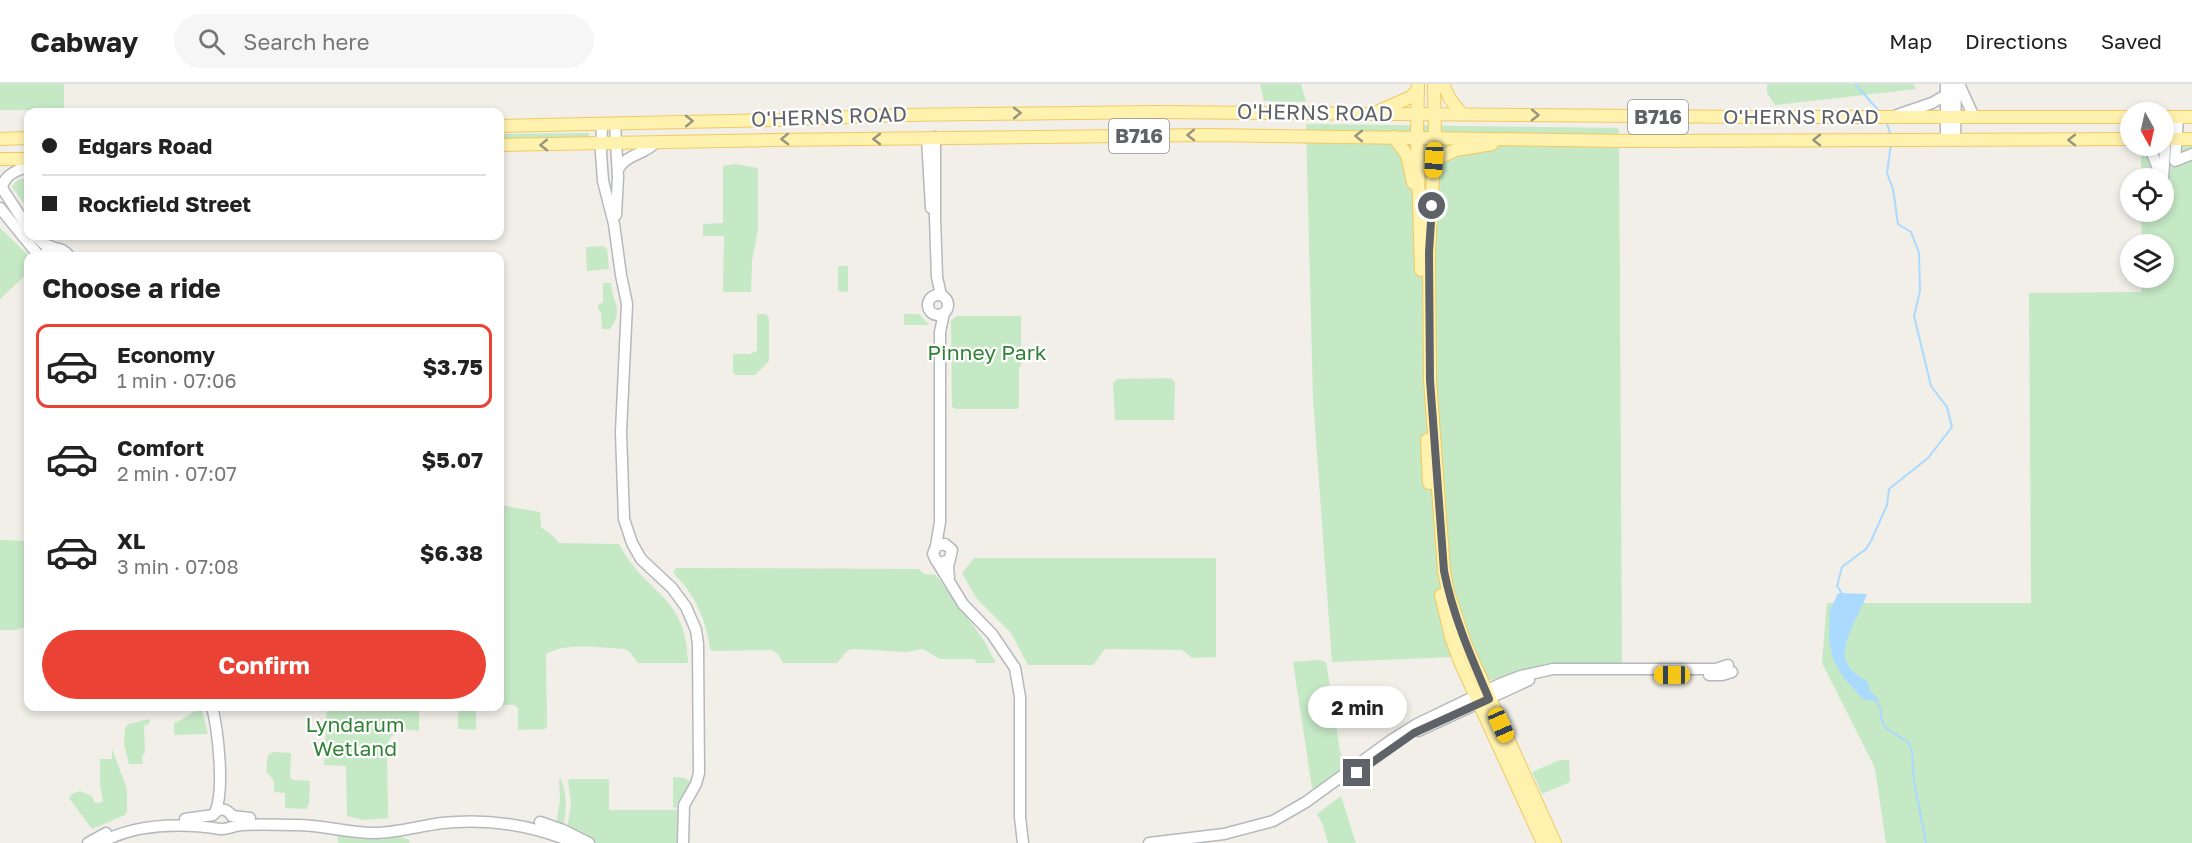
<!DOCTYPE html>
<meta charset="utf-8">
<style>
:root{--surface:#fff;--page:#f6f6f6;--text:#222;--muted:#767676;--line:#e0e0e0;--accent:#ea4335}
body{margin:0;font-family:"Golos Text",sans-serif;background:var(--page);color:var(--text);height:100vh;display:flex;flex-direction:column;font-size:22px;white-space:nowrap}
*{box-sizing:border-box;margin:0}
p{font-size:20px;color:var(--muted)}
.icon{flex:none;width:33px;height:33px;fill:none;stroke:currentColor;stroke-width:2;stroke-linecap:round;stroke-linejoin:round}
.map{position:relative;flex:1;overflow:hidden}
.side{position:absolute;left:24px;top:168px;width:480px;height:459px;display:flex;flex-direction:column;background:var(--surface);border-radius:12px;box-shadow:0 3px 9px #0003}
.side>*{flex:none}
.banner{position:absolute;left:24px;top:24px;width:480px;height:132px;border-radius:12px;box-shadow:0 3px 9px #0003;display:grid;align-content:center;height:132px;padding:0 18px;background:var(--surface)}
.needle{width:39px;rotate:172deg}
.controls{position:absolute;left:2120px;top:18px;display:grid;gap:12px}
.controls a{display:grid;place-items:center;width:54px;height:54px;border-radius:50%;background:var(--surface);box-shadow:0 3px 9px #0003;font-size:30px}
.end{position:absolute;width:27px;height:27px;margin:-14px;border:8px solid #5f6368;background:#fff;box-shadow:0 0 0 3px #fff}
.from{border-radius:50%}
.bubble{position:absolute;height:42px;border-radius:21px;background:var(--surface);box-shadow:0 3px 9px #0003;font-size:20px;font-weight:700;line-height:42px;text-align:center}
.car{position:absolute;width:18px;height:36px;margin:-18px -9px;border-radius:8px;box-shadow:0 0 4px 2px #0007;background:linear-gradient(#f5c518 24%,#345 0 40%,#f5c518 0 76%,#345 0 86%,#f5c518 0)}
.banner b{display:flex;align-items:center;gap:21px;height:57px;font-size:22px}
.banner b+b{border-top:2px solid var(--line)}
.banner i{width:15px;height:15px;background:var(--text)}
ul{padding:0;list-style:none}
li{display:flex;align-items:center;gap:18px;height:84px;margin:0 12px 9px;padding:0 6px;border:3px solid transparent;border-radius:12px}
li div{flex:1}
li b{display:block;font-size:22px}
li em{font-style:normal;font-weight:700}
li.current{border-color:var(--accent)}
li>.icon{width:54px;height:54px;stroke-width:1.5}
h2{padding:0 18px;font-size:27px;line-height:72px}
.primary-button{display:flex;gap:12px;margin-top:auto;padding:12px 18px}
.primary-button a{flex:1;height:69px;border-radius:36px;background:var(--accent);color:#fff;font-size:24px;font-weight:700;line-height:69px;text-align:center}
header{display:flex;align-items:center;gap:36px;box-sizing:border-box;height:84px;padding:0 30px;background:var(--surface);border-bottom:2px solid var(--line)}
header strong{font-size:28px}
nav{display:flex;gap:33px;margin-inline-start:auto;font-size:21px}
.search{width:420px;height:54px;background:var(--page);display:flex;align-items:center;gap:15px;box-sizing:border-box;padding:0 21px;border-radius:33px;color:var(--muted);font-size:22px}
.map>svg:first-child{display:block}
</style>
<header>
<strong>Cabway</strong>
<div class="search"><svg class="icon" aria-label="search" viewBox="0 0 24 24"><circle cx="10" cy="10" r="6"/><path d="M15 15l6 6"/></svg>Search here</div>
<nav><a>Map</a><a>Directions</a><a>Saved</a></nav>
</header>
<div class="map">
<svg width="2192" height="759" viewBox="0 0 2192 759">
<rect width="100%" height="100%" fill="#f1efe8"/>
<g fill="#c5e8c5">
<rect x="0" y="0" width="64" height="26"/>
<polygon points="1260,0 1301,0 1306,18 1264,17"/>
<polygon points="1767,0 1913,0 1916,5 1775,21 1767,9"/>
<polygon points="1306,40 1617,44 1619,46 1622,581 1550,580 1488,597 1478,572 1332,578 1313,315"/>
<polygon points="589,49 589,53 585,57 500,60 500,50"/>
<polygon points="2192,58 2192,759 1886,759 1875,684 1822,579 1827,519 2031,519 2029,209 2141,208 2142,194 2163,194 2163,160 2142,160 2141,128 2163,128 2163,94 2141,94 2141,62"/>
<polygon points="735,80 758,84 758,145 752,177 751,208 723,208 724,152 703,152 703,140 723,139 723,82"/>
<polygon points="28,93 28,125 12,103 16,97"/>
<polygon points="0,144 29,172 28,189 0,215"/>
<polygon points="603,162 607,165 609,185 587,187 586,163"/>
<polygon points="838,182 848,182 848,208 838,207"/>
<path d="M603 199H611C612 219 625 225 610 245H602L601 228 598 225V221L603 218Z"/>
<polygon points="757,230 766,230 769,234 769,277 755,291 736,291 733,288 733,270 750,270 757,267"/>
<polygon points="904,230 919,230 929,241 904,241"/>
<polygon points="956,232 1021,232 1021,282 1019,283 1019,322 1017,325 956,325 952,323 951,237"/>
<polygon points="1170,294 1175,298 1174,336 1115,336 1113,299 1117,295"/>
<path d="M500 421 540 428 541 443 554 453 559 459 619 460C645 511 687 510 688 579H638L630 568 624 565C600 564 568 558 546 570L547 643 545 645 518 646V624L514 621H500Z"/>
<polygon points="0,456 28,457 28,542 16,546 0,546"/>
<polygon points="974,474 1216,474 1216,573 1192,574 1182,566 1105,565 1093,581 1028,581 1011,549 977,515 962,489"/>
<path d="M676 484 919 485 924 490 936 491 983 555 996 579H976L975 575H940L923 565 906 568 853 565 847 567 837 579H783L777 569 771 566 713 567 710 565C706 535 695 510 673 489Z"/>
<path d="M1319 576 1326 578 1340 667 1346 681C1342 691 1323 704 1312 704L1293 578Z"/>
<polygon points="327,623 419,623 419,647 401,645 391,653 387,660 388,734 364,736 347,732 346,682 324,681"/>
<polygon points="458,623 478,623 476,625 476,646 458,645"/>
<path d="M199 626 202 627 208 650 174 651V639C184 636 190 628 199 626Z"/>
<polygon points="149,635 150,639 144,642 145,669 142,672 143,680 129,680 124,660 125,644 129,640"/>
<polygon points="112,665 127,705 127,728 125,731 92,745 69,714 72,710 80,707 92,712 95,719 103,718 100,701 100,675 112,675"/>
<polygon points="273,668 291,669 290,694 293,696 310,697 309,720 306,725 285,724 285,709 274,708 274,697 266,687 268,671"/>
<polygon points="1560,676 1569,676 1570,698 1542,710 1532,688"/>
<path d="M673 693 685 694 690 698C688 708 679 713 676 724L673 723Z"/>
<path d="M561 695C567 712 567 726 563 743L556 741 560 716 559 696Z"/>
<polygon points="573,695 609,695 609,726 677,726 677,759 595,759 567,745 571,720 568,696"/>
<polygon points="1341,712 1356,759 1328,759 1323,741 1317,730"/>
<polygon points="337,751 362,755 400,753 409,756 410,759 338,759"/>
</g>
<path fill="#aadaff" d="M1838 509 1867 510C1861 528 1838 561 1847 579 1851 588 1861 593 1868 598L1870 608 1879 615 1874 617 1863 615 1843 593 1833 575 1829 554 1830 526Z"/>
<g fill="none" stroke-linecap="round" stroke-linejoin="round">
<g stroke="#aadaff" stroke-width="2">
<polyline points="1855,0 1879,27"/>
<polyline points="1886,37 1891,52"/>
<polyline points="1843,511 1837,502 1842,483 1866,465 1871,457 1887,421 1889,405 1928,374 1952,343 1947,323 1931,302 1914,232 1920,207 1919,169 1911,148 1898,140 1893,105 1887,89 1891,60"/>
<polyline points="1875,615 1880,623 1882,638 1886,644 1908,658 1912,667 1914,697 1926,759"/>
</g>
<defs>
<g id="minor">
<polyline points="1959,0 1974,33"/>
<polyline points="1897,31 1932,19 1946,11"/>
<polyline points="2178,33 2175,77 2192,70"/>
<polyline points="615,39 618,93 616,131"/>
<polyline points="602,40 601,69 603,97 614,140 621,191 627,220 621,348 624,435 632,459 641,475 672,504 686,523 696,546 698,560 699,689 696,700 684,721 683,759"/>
<polyline points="935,53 935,133 937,193 941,211"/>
<polyline points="927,54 931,124"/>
<polyline points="1946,56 1946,0"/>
<polyline points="1955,56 1956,0"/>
<polyline points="2149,62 2162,94"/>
<path d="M618 85C627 70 644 71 656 58"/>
<polyline points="2163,95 2167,33"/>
<polyline points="0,101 28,144"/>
<path d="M2 104C4 91 16 86 28 83"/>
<polyline points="0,124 39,172"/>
<polyline points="35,152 44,160 55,164"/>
<path d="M43 172C50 162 61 162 69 172"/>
<circle cx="938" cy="221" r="10"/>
<polyline points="936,462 940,438 940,248 944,229"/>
<polyline points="936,476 963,520 992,550 1015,584 1020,613 1020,733 1023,759"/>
<polyline points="949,476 941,479 936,476 933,470 936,462 945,460 952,466 948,483 949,494"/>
<polyline points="1709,591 1722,591 1732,588"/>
<path d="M212 622C218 647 225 706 215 729"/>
<polyline points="1418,647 1529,596"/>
<polyline points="232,732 250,734"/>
<path d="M185 735 213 731C218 723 227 724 232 732"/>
<polyline points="540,738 563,746 589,759"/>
<polyline points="88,759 106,749"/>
<path d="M100 759C137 739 180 739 220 745 227 746 235 741 242 741 260 740 279 741 297 741 323 741 348 749 374 749 397 749 419 742 442 739 488 734 532 741 575 759"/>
<polyline points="1149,759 1224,750 1273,737 1306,718 1390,657 1417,640 1500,600 1521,592 1553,585 1716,585 1728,581"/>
</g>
<g id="major">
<polyline points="1418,0 1417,53 1421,186"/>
<polyline points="1434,0 1435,54 1429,169 1430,296 1444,487 1448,508 1465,559 1555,759"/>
<polyline points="1443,0 1450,15 1462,30"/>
<polyline points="1379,27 1411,13 1418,5"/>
<polyline points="2163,33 2192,33"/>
<polyline points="500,42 777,36 901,31 1156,28 1753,33 2130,33"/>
<polyline points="1394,53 1407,71 1413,99"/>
<polyline points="0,55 28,54"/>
<polyline points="2163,55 2192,55"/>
<polyline points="500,61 771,56 1207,51 1628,57 2130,55"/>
<polyline points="0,75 28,75"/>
<polyline points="1434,76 1456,66 1492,60"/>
<polyline points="1427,356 1429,399"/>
<polyline points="1441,511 1451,553 1460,578 1543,759"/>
</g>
</defs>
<use href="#minor" stroke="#b5b8bc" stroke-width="13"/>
<use href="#major" stroke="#f2c960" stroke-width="14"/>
<use href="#minor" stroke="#fff" stroke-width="10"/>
<use href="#major" stroke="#fff2af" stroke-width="12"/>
</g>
<defs><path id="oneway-chevron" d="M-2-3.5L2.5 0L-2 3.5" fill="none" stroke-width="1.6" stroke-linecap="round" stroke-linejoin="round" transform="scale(1.5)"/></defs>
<g stroke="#979581">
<use href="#oneway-chevron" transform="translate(1017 29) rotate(-1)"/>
<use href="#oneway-chevron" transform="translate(1535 31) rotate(1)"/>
<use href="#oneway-chevron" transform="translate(689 37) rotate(-1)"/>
<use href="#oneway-chevron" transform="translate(1191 51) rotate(179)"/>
<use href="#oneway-chevron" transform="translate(1359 52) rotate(-179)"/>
<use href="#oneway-chevron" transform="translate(785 55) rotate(179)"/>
<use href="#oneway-chevron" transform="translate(877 55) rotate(180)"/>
<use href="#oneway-chevron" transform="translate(1817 56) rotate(180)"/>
<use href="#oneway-chevron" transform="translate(2072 56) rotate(180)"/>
<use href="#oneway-chevron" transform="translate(544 61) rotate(179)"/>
</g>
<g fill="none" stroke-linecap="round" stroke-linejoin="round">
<path stroke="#5f6368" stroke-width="8" d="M1357 689 1414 649 1489 615C1471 573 1453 532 1444 487L1430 296 1429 168 1432 122"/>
</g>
<g text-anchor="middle" stroke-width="4.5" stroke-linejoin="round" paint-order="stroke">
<g fill="#fff" stroke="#8f9295" stroke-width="1.5">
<rect x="1628" y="16" width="60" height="34" rx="4.5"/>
<rect x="1109" y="35" width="60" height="34" rx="4.5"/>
</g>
<g font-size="20" font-weight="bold" fill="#5f6368">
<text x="1658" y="40">B716</text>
<text x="1139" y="59">B716</text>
</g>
<g font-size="21" fill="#5f6368" stroke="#fff">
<text transform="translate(1315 29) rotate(1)" y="7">O'HERNS ROAD</text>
<text transform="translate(829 33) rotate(-2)" y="7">O'HERNS ROAD</text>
<text x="1801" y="40">O'HERNS ROAD</text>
</g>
<g font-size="21" fill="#348238" stroke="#fff">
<text x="987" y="276">Pinney Park</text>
<text x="355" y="648">Lyndarum<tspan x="355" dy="24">Wetland</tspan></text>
</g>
</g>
</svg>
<div class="controls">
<a><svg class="needle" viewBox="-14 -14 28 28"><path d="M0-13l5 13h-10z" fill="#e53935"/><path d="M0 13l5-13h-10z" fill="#767676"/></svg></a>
<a><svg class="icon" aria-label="locate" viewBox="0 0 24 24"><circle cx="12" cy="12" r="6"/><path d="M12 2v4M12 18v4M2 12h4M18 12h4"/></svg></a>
<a><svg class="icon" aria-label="layers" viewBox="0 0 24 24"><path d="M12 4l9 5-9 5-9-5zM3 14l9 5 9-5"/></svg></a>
</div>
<i class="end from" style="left:1432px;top:122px"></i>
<i class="end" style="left:1357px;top:689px"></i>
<div class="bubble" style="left:1308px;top:602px;width:99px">2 min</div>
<i class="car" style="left:1434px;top:76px;rotate:183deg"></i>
<i class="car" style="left:1672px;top:591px;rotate:270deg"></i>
<i class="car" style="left:1501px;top:641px;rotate:156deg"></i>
<div class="banner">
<b><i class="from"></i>Edgars Road</b>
<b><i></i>Rockfield Street</b>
</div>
<section class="side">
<h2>Choose a ride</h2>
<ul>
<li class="current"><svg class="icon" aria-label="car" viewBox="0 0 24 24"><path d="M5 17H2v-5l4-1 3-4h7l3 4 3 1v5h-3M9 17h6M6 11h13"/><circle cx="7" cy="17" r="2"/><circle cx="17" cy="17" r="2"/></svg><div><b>Economy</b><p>1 min · 07:06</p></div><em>$3.75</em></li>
<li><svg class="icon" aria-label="car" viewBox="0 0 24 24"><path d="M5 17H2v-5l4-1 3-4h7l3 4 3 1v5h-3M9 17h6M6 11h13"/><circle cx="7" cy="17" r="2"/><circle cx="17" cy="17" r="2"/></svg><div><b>Comfort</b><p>2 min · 07:07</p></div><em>$5.07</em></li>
<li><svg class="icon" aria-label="car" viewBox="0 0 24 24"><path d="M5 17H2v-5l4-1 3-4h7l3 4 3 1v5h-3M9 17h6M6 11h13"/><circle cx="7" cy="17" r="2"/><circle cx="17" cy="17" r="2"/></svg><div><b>XL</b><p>3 min · 07:08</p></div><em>$6.38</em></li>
</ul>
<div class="primary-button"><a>Confirm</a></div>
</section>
</div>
